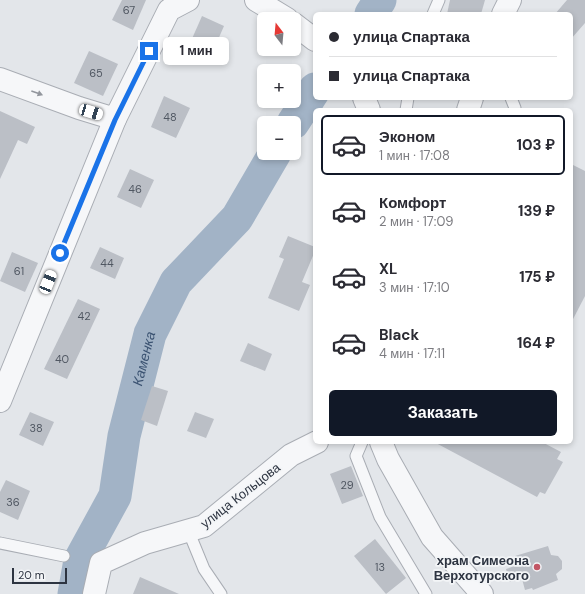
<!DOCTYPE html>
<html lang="ru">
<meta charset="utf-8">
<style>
:root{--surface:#fff;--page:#f7f7f7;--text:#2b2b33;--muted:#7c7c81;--line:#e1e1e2;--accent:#111827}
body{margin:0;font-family:"DM Sans",sans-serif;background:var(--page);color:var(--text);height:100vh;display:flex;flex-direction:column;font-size:15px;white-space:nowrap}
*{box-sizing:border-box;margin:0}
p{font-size:13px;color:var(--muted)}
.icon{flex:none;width:22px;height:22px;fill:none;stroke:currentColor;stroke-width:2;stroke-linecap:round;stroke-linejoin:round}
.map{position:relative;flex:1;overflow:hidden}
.panel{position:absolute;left:313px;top:108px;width:260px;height:336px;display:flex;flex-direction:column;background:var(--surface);border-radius:6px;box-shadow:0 2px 6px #0003}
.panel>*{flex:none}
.top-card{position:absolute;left:313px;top:12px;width:260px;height:88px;border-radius:6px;box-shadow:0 2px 6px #0003;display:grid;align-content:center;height:88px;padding:0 16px;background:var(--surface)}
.needle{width:26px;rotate:344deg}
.controls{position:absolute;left:257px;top:12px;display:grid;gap:8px}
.controls a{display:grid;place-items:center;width:44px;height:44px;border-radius:6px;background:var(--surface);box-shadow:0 2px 6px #0003;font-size:20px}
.scale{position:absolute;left:12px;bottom:10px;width:55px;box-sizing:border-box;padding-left:4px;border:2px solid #2d3441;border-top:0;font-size:11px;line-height:14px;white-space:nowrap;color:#2d3441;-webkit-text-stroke:3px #f3f5f7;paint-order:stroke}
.end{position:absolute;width:18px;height:18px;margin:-9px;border:5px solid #1a73e8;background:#fff;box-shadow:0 0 0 2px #fff}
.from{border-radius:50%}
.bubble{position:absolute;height:28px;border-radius:6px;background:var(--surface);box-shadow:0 2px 6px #0003;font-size:13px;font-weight:700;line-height:28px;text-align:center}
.car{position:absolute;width:12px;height:24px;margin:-12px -6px;border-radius:5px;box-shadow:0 0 3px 1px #0007;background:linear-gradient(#fff 24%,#345 0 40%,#fff 0 76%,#345 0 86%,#fff 0)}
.top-card b{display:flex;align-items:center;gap:14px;height:38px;font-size:15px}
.top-card b+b{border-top:1px solid var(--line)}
.top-card i{width:10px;height:10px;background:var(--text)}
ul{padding:7px 0 0;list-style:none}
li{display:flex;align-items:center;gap:12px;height:60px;margin:0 8px 6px;padding:0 8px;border:2px solid transparent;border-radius:6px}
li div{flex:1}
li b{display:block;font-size:15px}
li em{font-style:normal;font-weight:700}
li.on{border-color:var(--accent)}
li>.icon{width:36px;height:36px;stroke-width:1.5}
.button{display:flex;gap:8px;margin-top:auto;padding:8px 16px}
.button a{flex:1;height:46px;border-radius:6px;background:var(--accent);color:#fff;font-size:16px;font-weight:700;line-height:46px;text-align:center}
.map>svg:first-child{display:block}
</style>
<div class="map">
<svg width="585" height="594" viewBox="0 0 585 594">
<rect width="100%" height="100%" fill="#e3e6ea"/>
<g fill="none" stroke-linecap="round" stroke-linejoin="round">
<g stroke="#a2b3c6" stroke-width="33">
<polyline points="371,14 380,0"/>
<polyline points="293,123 315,89"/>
<path id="s1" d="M74 594 80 560 115 496 124 436 150 334 176 282 237 218 275 153"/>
</g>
</g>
<g fill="#bbbfc6">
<polygon points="122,0 146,0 133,30 112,20"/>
<polygon points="450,0 485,0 481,14 447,14"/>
<polygon points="567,0 585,0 585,23 571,39 571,14 555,14"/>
<polygon points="202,16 224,26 213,51 191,41"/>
<polygon points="89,51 118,64 103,96 74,83"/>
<polygon points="164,96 190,108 176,138 151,127"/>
<polygon points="0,111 35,127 27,144 18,140 0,179"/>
<polygon points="571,164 585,171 585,296 571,323"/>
<polygon points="130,169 154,180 141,208 117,197"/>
<polygon points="288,236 315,247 315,251 302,282 310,285 299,311 268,298 284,259 279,257"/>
<polygon points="100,247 124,258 115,279 90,268"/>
<polygon points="12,252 38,263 25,292 0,281"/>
<polygon points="78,299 100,309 67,379 44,369"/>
<polygon points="248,343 272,354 265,371 240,361"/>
<polygon points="152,386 168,391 157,426 141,420"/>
<polygon points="30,412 54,422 43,446 19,435"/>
<polygon points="195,412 214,419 206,438 187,431"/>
<polygon points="434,442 542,442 561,452 557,459 563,462 545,494 540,492 537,497"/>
<polygon points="351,466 363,496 342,504 330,474"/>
<polygon points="6,480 30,491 18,520 0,512 0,492"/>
<polygon points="375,539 406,578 386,594 354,556"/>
<polygon points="548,546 551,555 558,556 562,561 562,569 556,574 558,580 533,590 532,588 525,590 522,579 510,582 506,569 518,565 515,556"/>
<polygon points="140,577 179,594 133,594"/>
</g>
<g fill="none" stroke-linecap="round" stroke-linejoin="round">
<defs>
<g id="service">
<polyline points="433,14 439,0"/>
<polyline points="511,98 515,108"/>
<polyline points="406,110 408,98"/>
<polyline points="362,442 356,456 380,517 426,594"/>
<polyline points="188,530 204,569 221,594"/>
<polyline points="0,543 64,556"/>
</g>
<g id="minor">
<polyline points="0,401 115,119"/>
<polyline points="94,594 101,563 145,543 204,526 291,455 317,442"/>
</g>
<g id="tertiary">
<polyline points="256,0 287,19"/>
<polyline points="503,14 510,0"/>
<polyline points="294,24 315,40"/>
<polyline points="0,79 79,108 115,119 169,10 188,0"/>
<polyline points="364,98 369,110"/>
<polyline points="468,110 472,98"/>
<polyline points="381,442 388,459 432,537 482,594"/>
</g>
</defs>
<use href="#service" stroke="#a9adb4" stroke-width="13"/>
<use href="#minor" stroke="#a9adb4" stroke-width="24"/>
<use href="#tertiary" stroke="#a9adb4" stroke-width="24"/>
<use href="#service" stroke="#f6f7f9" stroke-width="11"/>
<use href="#minor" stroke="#f6f7f9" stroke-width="22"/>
<use href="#tertiary" stroke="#f6f7f9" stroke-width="22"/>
</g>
<defs><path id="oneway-solid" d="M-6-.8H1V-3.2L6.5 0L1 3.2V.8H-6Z"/></defs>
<use fill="#92969d" href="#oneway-solid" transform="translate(37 93) rotate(20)"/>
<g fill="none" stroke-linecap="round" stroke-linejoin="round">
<polyline stroke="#1a73e8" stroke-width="5" points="60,253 115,120 149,51"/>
</g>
<circle fill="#c25564" stroke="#f3f5f7" stroke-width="1.5" cx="537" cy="567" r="4"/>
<g text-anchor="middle" stroke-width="3.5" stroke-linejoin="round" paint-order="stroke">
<g font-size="11" fill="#505762">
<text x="129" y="14">67</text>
<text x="96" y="77">65</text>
<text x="170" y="121">48</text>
<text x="135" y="193">46</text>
<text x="107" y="267">44</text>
<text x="19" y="275">61</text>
<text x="84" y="320">42</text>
<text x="62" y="363">40</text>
<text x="36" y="432">38</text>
<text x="347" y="489">29</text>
<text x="13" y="506">36</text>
<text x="380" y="571">13</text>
</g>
<g font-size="13" fill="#2d3441" stroke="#f3f5f7">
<text transform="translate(240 495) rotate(-38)" y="5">улица Кольцова</text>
</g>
<g font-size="13" font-weight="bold" fill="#2d3441" stroke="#f3f5f7" text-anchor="end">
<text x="529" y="565">храм Симеона<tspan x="529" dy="15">Верхотурского</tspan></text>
</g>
<g font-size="14" font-style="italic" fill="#3a5271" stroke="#f3f5f7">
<text dy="5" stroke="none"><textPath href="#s1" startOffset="248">Каменка</textPath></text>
</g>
</g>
</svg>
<div class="controls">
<a><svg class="needle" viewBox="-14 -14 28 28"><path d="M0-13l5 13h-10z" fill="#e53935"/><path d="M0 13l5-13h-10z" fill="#7c7c81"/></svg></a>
<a>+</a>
<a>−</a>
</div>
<div class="scale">20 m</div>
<i class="end from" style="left:60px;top:253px"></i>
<i class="end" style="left:149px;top:51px"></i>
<div class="bubble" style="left:163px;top:37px;width:66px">1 мин</div>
<i class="car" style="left:91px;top:112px;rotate:107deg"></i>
<i class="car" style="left:48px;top:282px;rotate:22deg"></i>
<div class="top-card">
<b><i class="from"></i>улица Спартака</b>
<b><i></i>улица Спартака</b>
</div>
<section class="panel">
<ul>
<li class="on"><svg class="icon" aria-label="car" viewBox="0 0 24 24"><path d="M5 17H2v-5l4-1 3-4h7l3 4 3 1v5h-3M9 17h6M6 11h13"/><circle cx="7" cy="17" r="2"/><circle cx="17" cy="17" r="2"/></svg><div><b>Эконом</b><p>1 мин · 17:08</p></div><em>103 ₽</em></li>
<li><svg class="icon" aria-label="car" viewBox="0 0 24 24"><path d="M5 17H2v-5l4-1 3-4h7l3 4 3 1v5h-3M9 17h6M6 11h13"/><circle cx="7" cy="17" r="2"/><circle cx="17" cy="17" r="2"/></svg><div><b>Комфорт</b><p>2 мин · 17:09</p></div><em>139 ₽</em></li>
<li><svg class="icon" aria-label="car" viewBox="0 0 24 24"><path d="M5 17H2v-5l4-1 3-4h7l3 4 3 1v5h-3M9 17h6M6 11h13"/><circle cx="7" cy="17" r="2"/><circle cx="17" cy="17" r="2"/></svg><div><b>XL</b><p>3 мин · 17:10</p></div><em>175 ₽</em></li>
<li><svg class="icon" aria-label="car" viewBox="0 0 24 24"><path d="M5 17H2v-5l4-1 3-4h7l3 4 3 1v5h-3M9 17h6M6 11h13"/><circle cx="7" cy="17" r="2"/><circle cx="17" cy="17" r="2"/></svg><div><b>Black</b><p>4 мин · 17:11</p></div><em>164 ₽</em></li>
</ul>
<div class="button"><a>Заказать</a></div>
</section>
</div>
